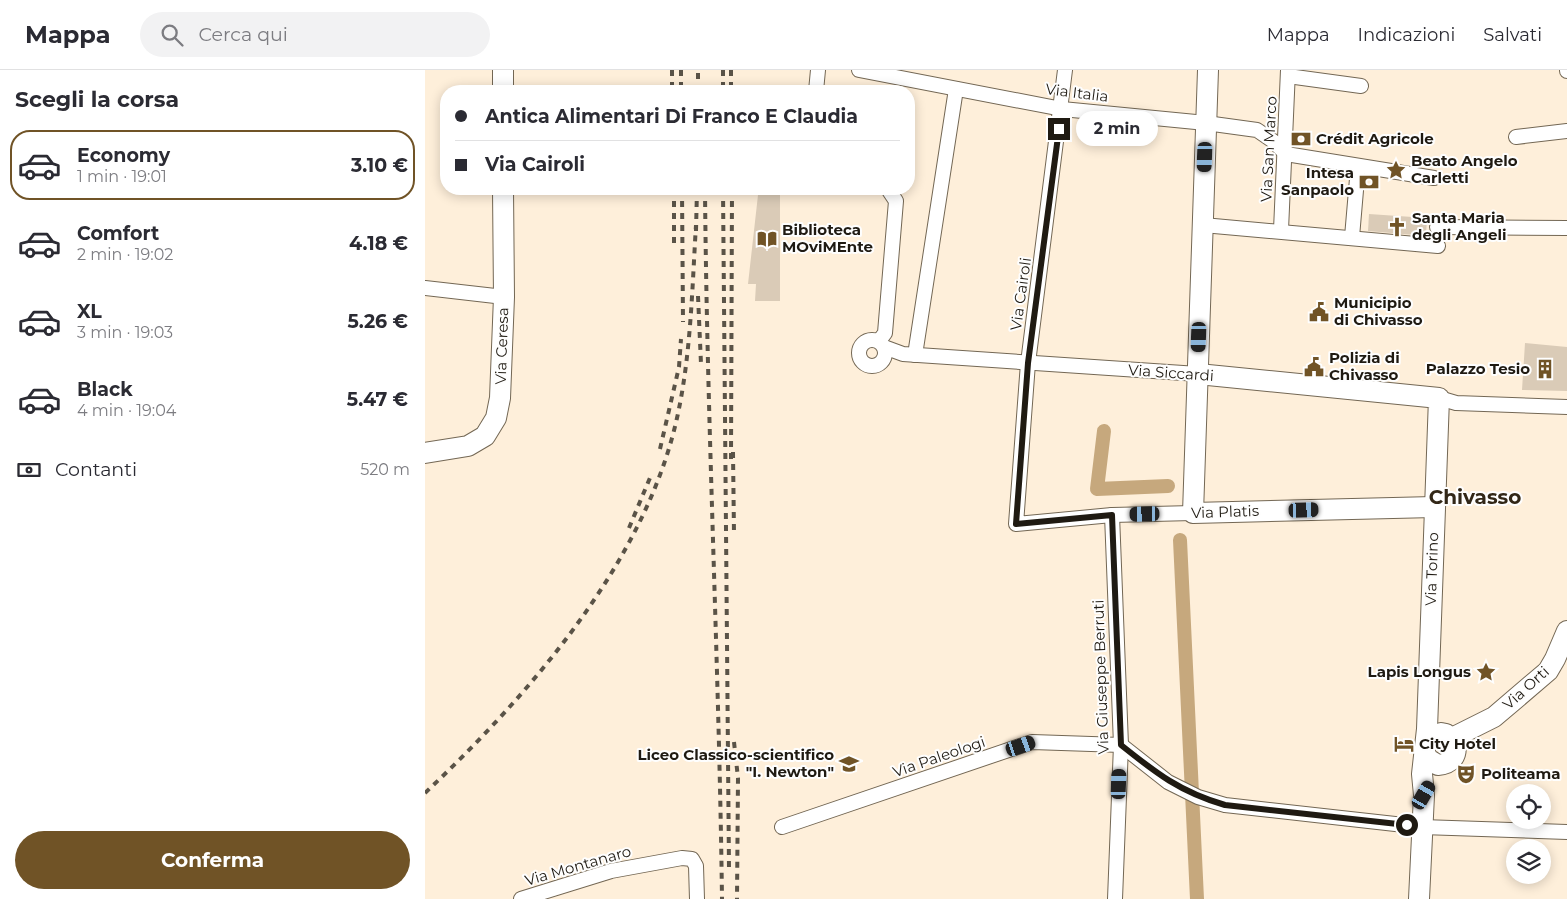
<!DOCTYPE html>
<html lang="it">
<meta charset="utf-8">
<style>
:root{--surface:#fff;--page:#f2f2f3;--text:#2b2b33;--muted:#7c7c81;--line:#e1e1e2;--accent:#705326}
body{margin:0;font-family:Montserrat,sans-serif;background:var(--page);color:var(--text);height:100vh;display:flex;flex-direction:column;font-size:19px;white-space:nowrap}
*{box-sizing:border-box;margin:0}
p{font-size:16px;color:var(--muted)}
.icon{flex:none;width:28px;height:28px;fill:none;stroke:currentColor;stroke-width:2;stroke-linecap:round;stroke-linejoin:round}
.map{position:relative;flex:1;overflow:hidden}
.details{display:flex;flex-direction:column;background:var(--surface);width:425px}
.details>*{flex:none}
.top-card{position:absolute;left:15px;top:15px;width:475px;height:110px;border-radius:20px;box-shadow:0 2px 12px #0003;display:grid;align-content:center;height:110px;padding:0 15px;background:var(--surface)}
.tools{position:absolute;left:1081px;top:714px;display:grid;gap:10px}
.tools a{display:grid;place-items:center;width:45px;height:45px;border-radius:50%;background:var(--surface);box-shadow:0 2px 12px #0003;font-size:25px}
.end{position:absolute;width:22px;height:22px;margin:-11px;border:6px solid #1f1a12;background:#fff;box-shadow:0 0 0 2px #fff}
.from{border-radius:50%}
.bubble{position:absolute;height:35px;border-radius:18px;background:var(--surface);box-shadow:0 2px 12px #0003;font-size:16px;font-weight:700;line-height:35px;text-align:center}
.car{position:absolute;width:15px;height:30px;margin:-15px -8px;border-radius:6px;box-shadow:0 0 4px 1px #0007;background:linear-gradient(#222 24%,#8ab4d8 0 40%,#222 0 76%,#8ab4d8 0 86%,#222 0)}
.top-card b{display:flex;align-items:center;gap:18px;height:48px;font-size:19px}
.top-card b+b{border-top:1px solid var(--line)}
.top-card i{width:12px;height:12px;background:var(--text)}
ul{padding:0;list-style:none}
li{display:flex;align-items:center;gap:15px;height:70px;margin:0 10px 8px;padding:0 5px;border:2px solid transparent;border-radius:20px}
li div{flex:1}
li b{display:block;font-size:19px}
li em{font-style:normal;font-weight:700}
li.active{border-color:var(--accent)}
li>.icon{width:45px;height:45px;stroke-width:1.5}
h2{padding:0 15px;font-size:22px;line-height:60px}
.pay{display:flex;align-items:center;gap:12px;height:55px;padding:0 15px;font-size:19px}
.pay p{margin-inline-start:auto}
.primary-button{display:flex;gap:10px;margin-top:auto;padding:10px 15px}
.primary-button a{flex:1;height:58px;border-radius:30px;background:var(--accent);color:#fff;font-size:20px;font-weight:700;line-height:58px;text-align:center}
header{display:flex;align-items:center;gap:30px;box-sizing:border-box;height:70px;padding:0 25px;background:var(--surface);border-bottom:1px solid var(--line)}
header strong{font-size:24px}
nav{display:flex;gap:28px;margin-inline-start:auto;font-size:18px}
.search{width:350px;height:45px;background:var(--page);display:flex;align-items:center;gap:12px;box-sizing:border-box;padding:0 18px;border-radius:28px;color:var(--muted);font-size:19px}
main{display:flex;flex:1;min-height:0}
.map>svg:first-child{display:block}
</style>
<header>
<strong>Mappa</strong>
<div class="search"><svg class="icon" aria-label="search" viewBox="0 0 24 24"><circle cx="10" cy="10" r="6"/><path d="M15 15l6 6"/></svg>Cerca qui</div>
<nav><a>Mappa</a><a>Indicazioni</a><a>Salvati</a></nav>
</header>
<main>
<section class="details">
<h2>Scegli la corsa</h2>
<ul>
<li class="active"><svg class="icon" aria-label="car" viewBox="0 0 24 24"><path d="M5 17H2v-5l4-1 3-4h7l3 4 3 1v5h-3M9 17h6M6 11h13"/><circle cx="7" cy="17" r="2"/><circle cx="17" cy="17" r="2"/></svg><div><b>Economy</b><p>1 min · 19:01</p></div><em>3.10 €</em></li>
<li><svg class="icon" aria-label="car" viewBox="0 0 24 24"><path d="M5 17H2v-5l4-1 3-4h7l3 4 3 1v5h-3M9 17h6M6 11h13"/><circle cx="7" cy="17" r="2"/><circle cx="17" cy="17" r="2"/></svg><div><b>Comfort</b><p>2 min · 19:02</p></div><em>4.18 €</em></li>
<li><svg class="icon" aria-label="car" viewBox="0 0 24 24"><path d="M5 17H2v-5l4-1 3-4h7l3 4 3 1v5h-3M9 17h6M6 11h13"/><circle cx="7" cy="17" r="2"/><circle cx="17" cy="17" r="2"/></svg><div><b>XL</b><p>3 min · 19:03</p></div><em>5.26 €</em></li>
<li><svg class="icon" aria-label="car" viewBox="0 0 24 24"><path d="M5 17H2v-5l4-1 3-4h7l3 4 3 1v5h-3M9 17h6M6 11h13"/><circle cx="7" cy="17" r="2"/><circle cx="17" cy="17" r="2"/></svg><div><b>Black</b><p>4 min · 19:04</p></div><em>5.47 €</em></li>
</ul>
<div class="pay"><svg class="icon" aria-label="cash" viewBox="0 0 24 24"><path d="M3 7h18v10H3z"/><circle cx="12" cy="12" r="2"/></svg>Contanti<p>520 m</p></div>
<div class="primary-button"><a>Conferma</a></div>
</section>
<div class="map">
<svg width="1142" height="829" viewBox="0 0 1142 829">
<rect width="100%" height="100%" fill="#feefda"/>
<g fill="none" stroke-linecap="round" stroke-linejoin="round">
<g stroke="#c6a87d" stroke-width="14">
<polyline points="679,361 672,419 743,416"/>
<polyline points="755,470 772,829"/>
</g>
</g>
<g fill="#dacbb7">
<polygon points="333,125 355,125 355,231 330,231 331,214 323,214"/>
<polygon points="944,144 1002,148 1001,166 943,161"/>
<polygon points="1100,273 1142,277 1142,321 1097,320"/>
</g>
<g fill="none" stroke-linecap="round" stroke-linejoin="round">
<defs>
<g id="street">
<polyline points="434,0 637,39 781,53 832,60 848,71 861,84"/>
<polyline points="640,0 603,293 591,454 687,445 768,443"/>
<polyline points="1142,0 1142,1"/>
<polyline points="863,6 936,16"/>
<polyline points="391,21 393,0"/>
<polyline points="1091,67 1142,61"/>
<polyline points="861,84 1009,108"/>
<polyline points="778,155 1013,176"/>
<polyline points="1012,157 1142,158"/>
<polyline points="856,160 863,0"/>
<polyline points="927,167 933,97"/>
<polyline points="0,218 79,227"/>
<circle cx="447" cy="283" r="13"/>
<polyline points="454,271 460,263 471,131 463,119"/>
<polyline points="459,277 478,284 773,304"/>
<polyline points="490,285 531,19"/>
<polyline points="1014,328 1031,333 1142,337"/>
<polyline points="687,445 696,675 690,829"/>
<polyline points="357,757 607,672 696,675 743,712 773,727 800,735 997,757 1142,762"/>
<polyline points="96,829 186,801 257,788 267,789 271,796 272,829"/>
</g>
<g id="secondary">
<polyline points="78,0 78,21"/>
<polyline points="783,0 768,443 1009,437"/>
<polyline points="773,304 1014,328 1002,659 997,704 999,725 994,829"/>
<polyline points="0,383 43,376 60,366 71,348 75,328 79,227 78,119"/>
<polyline points="1027,668 1069,647 1123,601 1130,589 1142,561"/>
<path d="M1000 683 1003 689 1013 695C1026 694 1033 686 1030 673L1021 664 1016 663"/>
</g>
</defs>
<use href="#street" stroke="#736754" stroke-width="16"/>
<use href="#secondary" stroke="#736754" stroke-width="22"/>
<use href="#street" stroke="#fff" stroke-width="14"/>
<use href="#secondary" stroke="#fff" stroke-width="20"/>
<g stroke="#5a5347" stroke-width="4" stroke-dasharray="6 6" stroke-linecap="butt">
<polyline points="247,0 247,21"/>
<polyline points="256,0 256,21"/>
<polyline points="298,0 298,21"/>
<polyline points="306,0 306,21"/>
<polyline points="273,21 273,0"/>
<polyline points="249,119 249,179"/>
<polyline points="257,119 258,252"/>
<path d="M280 119C282 356 294 592 297 829"/>
<polyline points="298,119 304,799"/>
<polyline points="271,161 272,119"/>
<polyline points="273,226 276,294"/>
<polyline points="235,379 254,297 256,269"/>
<polyline points="308,382 309,464"/>
<polyline points="306,389 307,119"/>
<polyline points="204,458 227,403"/>
<polyline points="309,672 313,708 312,829"/>
<path d="M0 723C105 624 220 492 252 348 266 285 267 220 271 155"/>
</g>
</g>
<g fill="none" stroke-linecap="round" stroke-linejoin="round">
<path stroke="#1f1a12" stroke-width="6" d="M634 59 603 293 591 454 687 445 696 675C731 703 755 722 800 735L982 755"/>
</g>
<defs>
<symbol id="bank-bare" viewBox="-9 -9 18 18"><path d="M-6-4H6V4H-6ZM0-2.3a2.3 2.3 0 1 0 0 4.6a2.3 2.3 0 1 0 0-4.6Z" fill="#705326" stroke="#fefefe" stroke-width="2.5" paint-order="stroke"/></symbol>
<symbol id="sight-bare" viewBox="-9 -9 18 18"><path d="M0-6L1.8-2.2L6-1.7L2.9 1.2L3.7 5.4L0 3.3L-3.7 5.4L-2.9 1.2L-6-1.7L-1.8-2.2Z" fill="#705326" stroke="#fefefe" stroke-width="2.5" paint-order="stroke"/></symbol>
<symbol id="church-bare" viewBox="-9 -9 18 18"><path d="M-1.2-6h2.4v3.5h3.3v2.4h-3.3V6h-2.4V-.1h-3.3v-2.4h3.3Z" fill="#705326" stroke="#fefefe" stroke-width="2.5" paint-order="stroke"/></symbol>
<symbol id="library-bare" viewBox="-9 -9 18 18"><path d="M-6-4Q-3-5.5-.7-3.5V5Q-3 3-6 4ZM6-4Q3-5.5 .7-3.5V5Q3 3 6 4Z" fill="#705326" stroke="#fefefe" stroke-width="2.5" paint-order="stroke"/></symbol>
<symbol id="civic-bare" viewBox="-9 -9 18 18"><path d="M-.6-6.5H3V-4.5H.6V-3L4-1V1h2V6H-6V1h2V-1L-.6-3ZM-1.2 2.5V6h2.4V2.5Z" fill="#705326" stroke="#fefefe" stroke-width="2.5" paint-order="stroke"/></symbol>
<symbol id="building-bare" viewBox="-9 -9 18 18"><path d="M-4-6H4V6H1V3H-1V6H-4ZM-2.5-4.3h1.7v1.8h-1.7ZM.8-4.3h1.7v1.8H.8ZM-2.5-1h1.7V.8h-1.7ZM.8-1h1.7V.8H.8Z" fill="#705326" stroke="#fefefe" stroke-width="2.5" paint-order="stroke"/></symbol>
<symbol id="hotel-bare" viewBox="-9 -9 18 18"><path d="M-6-4.5h1.5V1H6V5H4.5V3h-9V5H-6ZM-4 0a1.8 1.8 0 1 1 3.6 0ZM.5 0V-2.5h3Q6-2.5 6 0Z" fill="#705326" stroke="#fefefe" stroke-width="2.5" paint-order="stroke"/></symbol>
<symbol id="school-bare" viewBox="-9 -9 18 18"><path d="M0-5L7-2L0 1L-7-2ZM-4 1L0 2.5L4 1V4Q0 6-4 4Z" fill="#705326" stroke="#fefefe" stroke-width="2.5" paint-order="stroke"/></symbol>
<symbol id="theatre-bare" viewBox="-9 -9 18 18"><path d="M-5-5.5Q0-4 5-5.5V0Q5 5 0 6Q-5 5-5 0ZM-3.3-2.5H-1v1.5H-3.3ZM1-2.5H3.3v1.5H1ZM-2.8 1Q0 5.5 2.8 1Z" fill="#705326" stroke="#fefefe" stroke-width="2.5" paint-order="stroke"/></symbol>
</defs>
<g fill-rule="evenodd">
<use href="#bank-bare" x="862" y="55" width="28" height="28"/>
<use href="#sight-bare" x="957" y="86" width="28" height="28"/>
<use href="#bank-bare" x="930" y="98" width="28" height="28"/>
<use href="#church-bare" x="958" y="143" width="28" height="28"/>
<use href="#library-bare" x="328" y="155" width="28" height="28"/>
<use href="#civic-bare" x="880" y="228" width="28" height="28"/>
<use href="#civic-bare" x="875" y="283" width="28" height="28"/>
<use href="#building-bare" x="1106" y="285" width="28" height="28"/>
<use href="#sight-bare" x="1047" y="588" width="28" height="28"/>
<use href="#hotel-bare" x="965" y="660" width="28" height="28"/>
<use href="#school-bare" x="410" y="680" width="28" height="28"/>
<use href="#theatre-bare" x="1027" y="690" width="28" height="28"/>
</g>
<g text-anchor="middle" stroke-width="4" stroke-linejoin="round" paint-order="stroke">
<g font-size="15" fill="#1f1a12" stroke="#fefefe">
<text transform="translate(652 23) rotate(7)" y="5">Via Italia</text>
<text transform="translate(844 79) rotate(-87)" y="5">Via San Marco</text>
<text transform="translate(596 224) rotate(-82)" y="5">Via Cairoli</text>
<text transform="translate(77 276) rotate(-88)" y="5">Via Ceresa</text>
<text transform="translate(746 303) rotate(4)" y="5">Via Siccardi</text>
<text transform="translate(800 442) rotate(-2)" y="5">Via Platis</text>
<text transform="translate(1007 499) rotate(-88)" y="5">Via Torino</text>
<text transform="translate(676 607) rotate(-92)" y="5">Via Giuseppe Berruti</text>
<text transform="translate(1101 618) rotate(-42)" y="5">Via Orti</text>
<text transform="translate(514 687) rotate(-19)" y="5">Via Paleologi</text>
<text transform="translate(153 796) rotate(-16)" y="5">Via Montanaro</text>
</g>
<g font-size="15" font-weight="bold" fill="#1f1a12" stroke="#fefefe" text-anchor="start">
<text x="891" y="74">Crédit Agricole</text>
<text x="986" y="96">Beato Angelo<tspan x="986" dy="17">Carletti</tspan></text>
<text x="929" y="108" text-anchor="end">Intesa<tspan x="929" dy="17">Sanpaolo</tspan></text>
<text x="987" y="153">Santa Maria<tspan x="987" dy="17">degli Angeli</tspan></text>
<text x="357" y="165">Biblioteca<tspan x="357" dy="17">MOviMEnte</tspan></text>
<text x="909" y="238">Municipio<tspan x="909" dy="17">di Chivasso</tspan></text>
<text x="904" y="293">Polizia di<tspan x="904" dy="17">Chivasso</tspan></text>
<text x="1105" y="304" text-anchor="end">Palazzo Tesio</text>
<text x="1046" y="607" text-anchor="end">Lapis Longus</text>
<text x="994" y="679">City Hotel</text>
<text x="409" y="690" text-anchor="end">Liceo Classico-scientifico<tspan x="409" dy="17">"I. Newton"</tspan></text>
<text x="1056" y="709">Politeama</text>
</g>
<g font-size="20" font-weight="bold" fill="#322717" stroke="#fefefe">
<text x="1050" y="434">Chivasso</text>
</g>
</g>
</svg>
<div class="tools">
<a><svg class="icon" aria-label="locate" viewBox="0 0 24 24"><circle cx="12" cy="12" r="6"/><path d="M12 2v4M12 18v4M2 12h4M18 12h4"/></svg></a>
<a><svg class="icon" aria-label="layers" viewBox="0 0 24 24"><path d="M12 4l9 5-9 5-9-5zM3 14l9 5 9-5"/></svg></a>
</div>
<i class="end from" style="left:982px;top:755px"></i>
<i class="end" style="left:634px;top:59px"></i>
<div class="bubble" style="left:651px;top:41px;width:82px">2 min</div>
<i class="car" style="left:780px;top:87px;rotate:182deg"></i>
<i class="car" style="left:774px;top:267px;rotate:182deg"></i>
<i class="car" style="left:879px;top:440px;rotate:88deg"></i>
<i class="car" style="left:720px;top:444px;rotate:269deg"></i>
<i class="car" style="left:596px;top:676px;rotate:71deg"></i>
<i class="car" style="left:694px;top:714px;rotate:2deg"></i>
<i class="car" style="left:999px;top:725px;rotate:30deg"></i>
<div class="top-card">
<b><i class="from"></i>Antica Alimentari Di Franco E Claudia</b>
<b><i></i>Via Cairoli</b>
</div>
</div>
</main>
